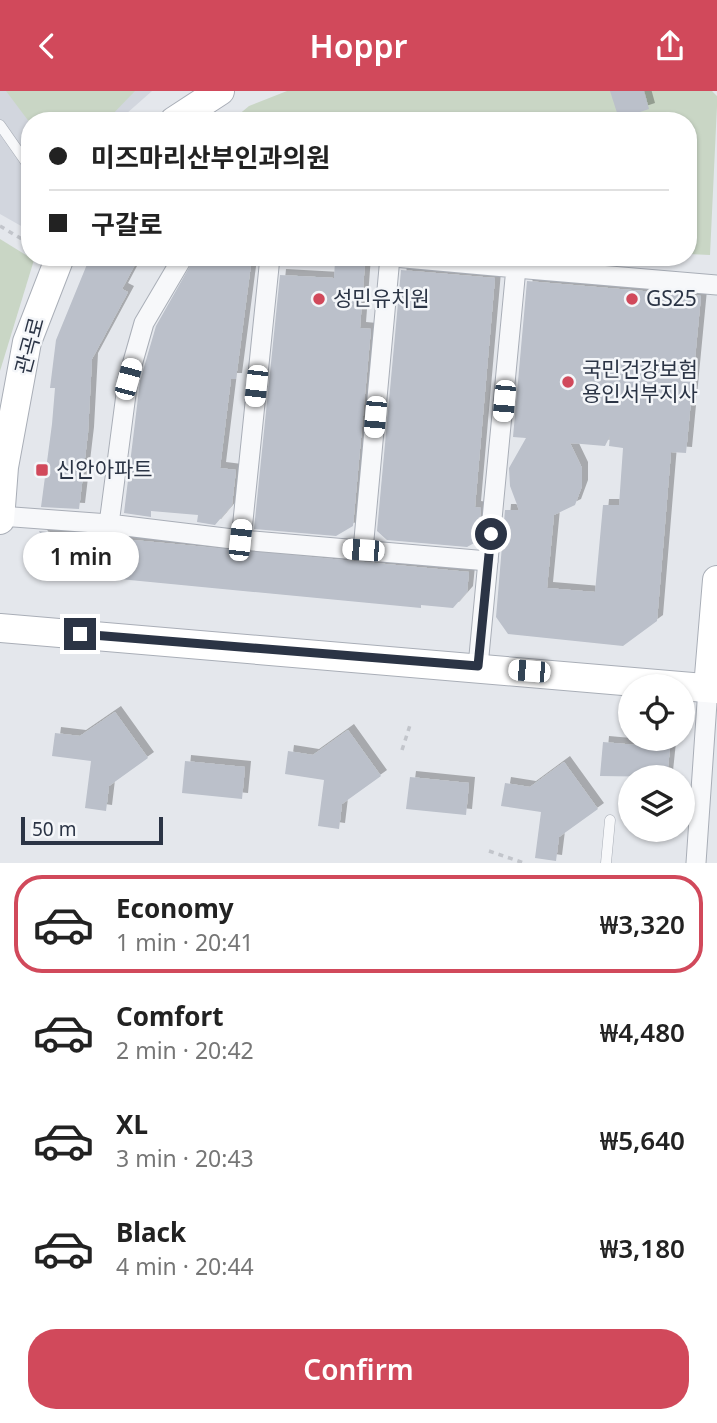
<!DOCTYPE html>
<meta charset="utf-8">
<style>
:root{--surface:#fff;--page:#f6f6f6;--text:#222;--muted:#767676;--line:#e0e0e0;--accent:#d1495b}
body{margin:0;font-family:"Noto Sans","Noto Sans KR",sans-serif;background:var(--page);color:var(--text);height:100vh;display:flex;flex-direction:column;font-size:26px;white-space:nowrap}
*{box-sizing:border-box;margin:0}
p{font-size:23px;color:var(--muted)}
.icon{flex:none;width:38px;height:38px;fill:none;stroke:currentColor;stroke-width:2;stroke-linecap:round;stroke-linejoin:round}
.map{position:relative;height:772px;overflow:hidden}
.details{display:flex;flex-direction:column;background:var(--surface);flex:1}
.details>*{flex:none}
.top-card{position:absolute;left:21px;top:21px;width:676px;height:154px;border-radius:28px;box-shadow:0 2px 5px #0004;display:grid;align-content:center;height:154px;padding:0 28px;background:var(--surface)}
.tools{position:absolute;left:618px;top:583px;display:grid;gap:14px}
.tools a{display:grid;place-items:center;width:77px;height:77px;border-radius:50%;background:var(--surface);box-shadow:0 2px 5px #0004;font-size:35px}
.scale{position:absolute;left:21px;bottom:18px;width:142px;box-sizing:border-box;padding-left:7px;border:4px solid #2b3445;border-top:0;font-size:19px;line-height:24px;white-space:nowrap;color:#2b3445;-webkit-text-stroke:5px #f4f6f9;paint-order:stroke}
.end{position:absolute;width:32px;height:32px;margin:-16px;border:9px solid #2b3445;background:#fff;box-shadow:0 0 0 4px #fff}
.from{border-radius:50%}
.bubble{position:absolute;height:49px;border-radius:24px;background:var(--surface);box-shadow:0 2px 5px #0004;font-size:23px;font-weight:600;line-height:49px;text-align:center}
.car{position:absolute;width:21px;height:42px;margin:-21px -10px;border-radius:9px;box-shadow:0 0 5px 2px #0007;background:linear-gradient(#fff 24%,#345 0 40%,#fff 0 76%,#345 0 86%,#fff 0)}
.top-card b{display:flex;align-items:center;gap:24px;height:66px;font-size:26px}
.top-card b+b{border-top:2px solid var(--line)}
.top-card i{width:18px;height:18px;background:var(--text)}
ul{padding:12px 0 0;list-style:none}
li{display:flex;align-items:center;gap:21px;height:98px;margin:0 14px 10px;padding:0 14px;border:4px solid transparent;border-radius:28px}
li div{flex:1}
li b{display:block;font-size:26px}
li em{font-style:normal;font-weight:600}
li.active{border-color:var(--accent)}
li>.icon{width:63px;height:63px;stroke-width:1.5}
.primary-button{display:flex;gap:14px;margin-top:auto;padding:14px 28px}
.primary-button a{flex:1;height:80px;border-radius:28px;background:var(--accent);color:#fff;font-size:28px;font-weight:600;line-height:80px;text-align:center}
header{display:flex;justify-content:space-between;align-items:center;height:91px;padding:0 28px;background:var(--accent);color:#fff;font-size:32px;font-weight:600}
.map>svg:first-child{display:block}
</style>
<header><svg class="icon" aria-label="back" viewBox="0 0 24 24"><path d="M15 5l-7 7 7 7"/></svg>Hoppr<svg class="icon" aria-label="share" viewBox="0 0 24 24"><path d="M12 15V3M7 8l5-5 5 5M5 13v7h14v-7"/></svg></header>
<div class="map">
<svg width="717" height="772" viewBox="0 0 717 772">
<defs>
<filter id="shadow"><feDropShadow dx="6" dy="-6" stdDeviation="0" flood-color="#0004"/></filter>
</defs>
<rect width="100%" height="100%" fill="#e4e7ec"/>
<polygon fill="#d2d6de" points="0,0 152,0 118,30 30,30 30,140 0,123"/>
<g fill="#c9d6c5">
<polygon points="6,0 135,0 106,30 30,32"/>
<polygon points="287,0 712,0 717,5 717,15 710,164 688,163 688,30 231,30 249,15"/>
<polygon points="0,148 34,169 0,280"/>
</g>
<g fill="#bbc0ca" fill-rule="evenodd" filter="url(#shadow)">
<polygon points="610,0 644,0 649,18 619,28"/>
<polygon points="90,166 139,166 122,198 128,201 92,268 88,342 79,418 41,416 52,333 55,297 50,297 56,249"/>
<polygon points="195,166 252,166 236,288 231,288 220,377 236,379 232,414 215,434 197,431 198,424 151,420 151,426 124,422 140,290 156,235"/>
<polygon points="335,170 365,172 360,237 371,238 353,435 336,445 254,438 280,184 334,187"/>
<polygon points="401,179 495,187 475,416 481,417 478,450 467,456 387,449 377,440"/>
<path d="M527 190 701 205 686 362 671 361 657 530 623 555 508 543 496 526 505 419H519L510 395 509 377 526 347 513 346ZM610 345 609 355 623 357 619 414H603L595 501 547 497 554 424 575 414 582 395V377L570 352 605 355Z"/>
<polygon points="39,440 469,481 467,501 453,517 421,514 421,517 78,484 78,489 61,487"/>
<polygon points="115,621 148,667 109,695 106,720 85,717 91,670 52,665 55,642 80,645"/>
<polygon points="348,639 381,685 342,713 339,738 318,735 324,689 285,683 288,660 313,664"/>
<polygon points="603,651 670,657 667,686 600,685"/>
<polygon points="185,670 245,676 242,708 182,702"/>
<polygon points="564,671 598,718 559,746 556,770 535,767 541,721 501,715 505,692 530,696"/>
<polygon points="410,686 469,692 466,724 406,718"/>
</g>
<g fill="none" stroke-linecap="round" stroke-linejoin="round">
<defs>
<g id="lane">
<polyline points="0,34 30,77"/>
<polyline points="606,772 610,729"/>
</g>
<g id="street">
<polyline points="183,166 144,232 128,288 109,433 241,449 488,470 516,177 394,166"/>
<polyline points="516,177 717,194"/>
<polyline points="0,425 109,433"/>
<polyline points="241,449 270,166"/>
<polyline points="363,459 390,166"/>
<polyline points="478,575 488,470"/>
<polyline points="696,772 708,597"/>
</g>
<g id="secondary">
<polyline points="174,30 220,0"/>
<polyline points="0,429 4,376 27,251 60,166"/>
<polyline points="0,537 717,598"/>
<polyline points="708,597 717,489"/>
</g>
</defs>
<use href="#lane" stroke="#a9aeb7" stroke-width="11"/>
<use href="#street" stroke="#a9aeb7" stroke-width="21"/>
<use href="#secondary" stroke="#a9aeb7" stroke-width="30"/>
<g stroke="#c2c5cb" stroke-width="3.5" stroke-dasharray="5 5" stroke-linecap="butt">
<polyline points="0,135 30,153"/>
<polyline points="402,659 411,631"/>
<polyline points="489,760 524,772"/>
</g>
<use href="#lane" stroke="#f7f8fa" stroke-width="10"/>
<use href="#street" stroke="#f7f8fa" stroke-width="19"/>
<use href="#secondary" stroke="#fff" stroke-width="28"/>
</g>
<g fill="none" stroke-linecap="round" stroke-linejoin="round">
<polyline stroke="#2b3445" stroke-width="9" points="80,543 478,575 491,443"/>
</g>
<g fill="#d1495b" stroke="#f4f6f9" stroke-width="2.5">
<circle cx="319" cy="208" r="7"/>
<circle cx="632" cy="208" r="7"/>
<circle cx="568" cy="291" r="7"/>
<rect x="35" y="372" width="14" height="14" rx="3.5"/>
</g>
<g text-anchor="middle" stroke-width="5" stroke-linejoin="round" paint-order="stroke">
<g font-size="21" fill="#2b3445" stroke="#f4f6f9" text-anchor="start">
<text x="333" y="215">성민유치원</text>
<text x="646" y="215">GS25</text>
<text x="582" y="286">국민건강보험<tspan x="582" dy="24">용인서부지사</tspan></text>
<text x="56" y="386">신안아파트</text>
</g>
<g font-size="21" fill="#2b3445" stroke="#f4f6f9">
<text transform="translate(30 255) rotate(-75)" y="7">관곡로</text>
</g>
</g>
</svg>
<div class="tools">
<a><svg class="icon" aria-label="locate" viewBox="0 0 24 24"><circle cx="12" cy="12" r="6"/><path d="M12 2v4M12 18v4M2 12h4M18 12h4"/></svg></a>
<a><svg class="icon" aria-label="layers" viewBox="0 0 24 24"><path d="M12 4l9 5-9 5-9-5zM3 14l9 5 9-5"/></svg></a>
</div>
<div class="scale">50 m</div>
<i class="end from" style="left:491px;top:443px"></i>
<i class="end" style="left:80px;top:543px"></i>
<div class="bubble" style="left:23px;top:441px;width:116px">1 min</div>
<i class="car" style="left:128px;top:288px;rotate:15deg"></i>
<i class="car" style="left:256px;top:295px;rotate:186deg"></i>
<i class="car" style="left:504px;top:310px;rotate:185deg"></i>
<i class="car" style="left:375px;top:326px;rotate:185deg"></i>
<i class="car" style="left:240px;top:449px;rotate:6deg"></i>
<i class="car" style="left:363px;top:459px;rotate:274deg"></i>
<i class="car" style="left:529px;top:580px;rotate:275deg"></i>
<div class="top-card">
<b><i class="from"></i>미즈마리산부인과의원</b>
<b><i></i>구갈로</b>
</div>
</div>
<section class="details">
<ul>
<li class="active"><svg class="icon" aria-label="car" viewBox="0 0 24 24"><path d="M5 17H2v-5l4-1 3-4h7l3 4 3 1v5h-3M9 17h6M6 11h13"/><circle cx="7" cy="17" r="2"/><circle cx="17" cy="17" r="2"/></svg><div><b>Economy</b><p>1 min · 20:41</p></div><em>₩3,320</em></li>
<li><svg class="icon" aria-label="car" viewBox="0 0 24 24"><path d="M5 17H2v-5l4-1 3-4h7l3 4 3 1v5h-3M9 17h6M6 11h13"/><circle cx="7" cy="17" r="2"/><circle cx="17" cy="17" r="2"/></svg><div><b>Comfort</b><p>2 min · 20:42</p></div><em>₩4,480</em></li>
<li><svg class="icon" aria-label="car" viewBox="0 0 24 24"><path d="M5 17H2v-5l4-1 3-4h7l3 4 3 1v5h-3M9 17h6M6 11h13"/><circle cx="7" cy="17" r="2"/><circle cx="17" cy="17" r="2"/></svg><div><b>XL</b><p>3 min · 20:43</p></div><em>₩5,640</em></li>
<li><svg class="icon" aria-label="car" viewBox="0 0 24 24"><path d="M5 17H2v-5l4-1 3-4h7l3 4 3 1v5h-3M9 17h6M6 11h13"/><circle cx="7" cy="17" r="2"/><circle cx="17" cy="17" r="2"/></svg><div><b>Black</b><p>4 min · 20:44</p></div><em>₩3,180</em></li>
</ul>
<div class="primary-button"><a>Confirm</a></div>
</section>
